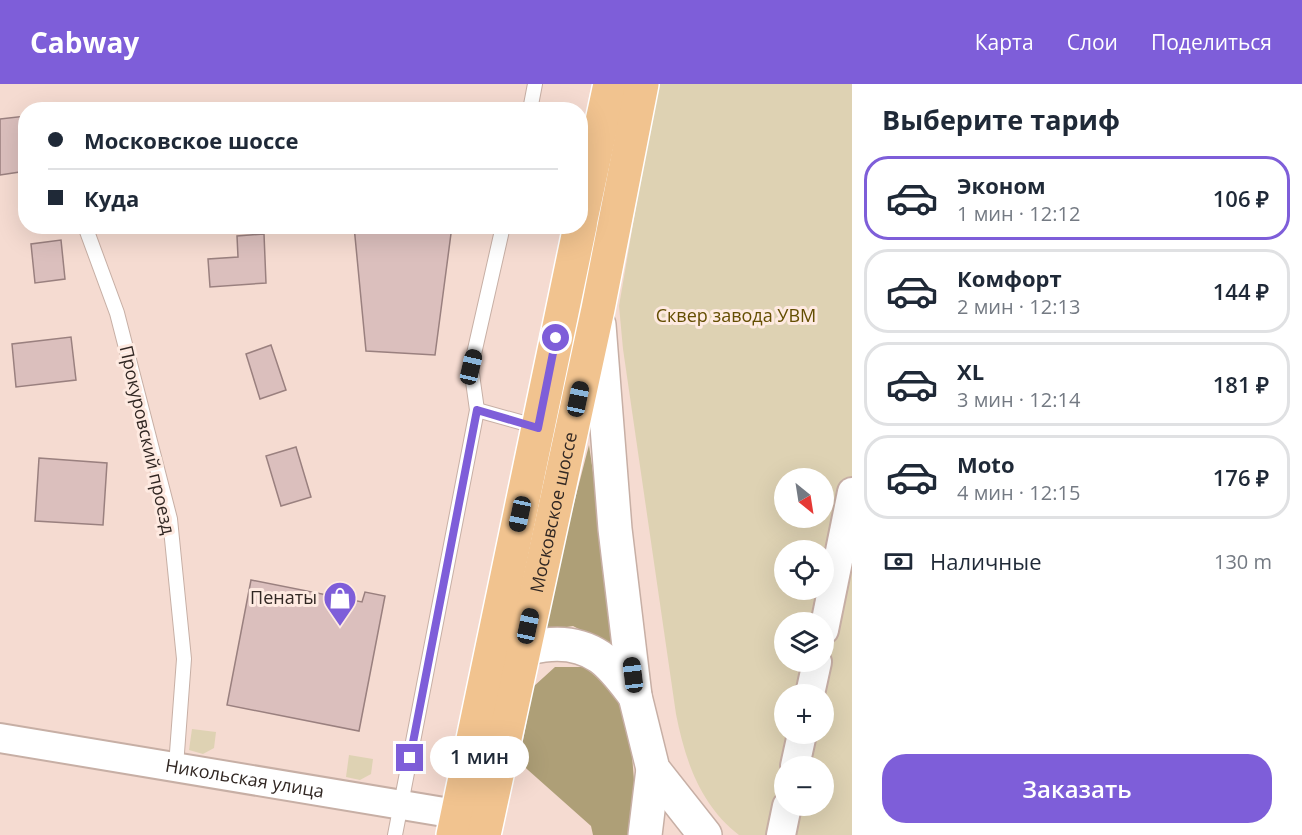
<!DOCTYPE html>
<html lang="ru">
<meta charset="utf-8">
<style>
:root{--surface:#fff;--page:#f6f6f7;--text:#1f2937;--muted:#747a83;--line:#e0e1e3;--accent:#7e5ed9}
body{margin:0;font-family:"Open Sans",sans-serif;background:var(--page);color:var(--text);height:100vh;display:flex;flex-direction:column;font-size:22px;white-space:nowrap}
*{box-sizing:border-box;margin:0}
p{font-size:20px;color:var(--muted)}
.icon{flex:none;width:33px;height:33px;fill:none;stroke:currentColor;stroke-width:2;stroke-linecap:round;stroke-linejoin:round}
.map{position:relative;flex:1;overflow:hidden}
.details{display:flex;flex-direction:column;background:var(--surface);width:450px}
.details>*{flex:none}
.top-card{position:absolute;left:18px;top:18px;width:570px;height:132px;border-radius:24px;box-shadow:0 6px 24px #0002;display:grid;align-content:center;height:132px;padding:0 30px;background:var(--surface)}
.needle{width:39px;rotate:150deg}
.tools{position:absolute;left:774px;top:384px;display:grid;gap:12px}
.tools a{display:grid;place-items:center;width:60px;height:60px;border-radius:50%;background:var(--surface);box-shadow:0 6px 24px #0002;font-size:30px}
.end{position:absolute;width:27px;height:27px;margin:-14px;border:8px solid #7e5ed9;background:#fff;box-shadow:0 0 0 3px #fff}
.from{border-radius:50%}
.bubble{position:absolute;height:42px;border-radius:21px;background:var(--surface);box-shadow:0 6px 24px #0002;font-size:20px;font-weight:600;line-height:42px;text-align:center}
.car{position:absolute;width:18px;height:36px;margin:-18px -9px;border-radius:8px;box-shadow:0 0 4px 2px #0007;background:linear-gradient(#222 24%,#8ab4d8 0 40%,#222 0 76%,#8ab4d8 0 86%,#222 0)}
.top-card b{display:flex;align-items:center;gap:21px;height:57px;font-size:22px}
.top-card b+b{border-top:2px solid var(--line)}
.top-card i{width:15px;height:15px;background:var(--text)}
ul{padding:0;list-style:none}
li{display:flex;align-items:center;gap:18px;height:84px;margin:0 12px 9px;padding:0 18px;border:3px solid var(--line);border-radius:24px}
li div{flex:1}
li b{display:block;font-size:22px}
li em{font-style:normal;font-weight:600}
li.active{border-color:var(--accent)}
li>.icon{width:54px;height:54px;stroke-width:1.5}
h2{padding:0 30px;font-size:27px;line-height:72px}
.pay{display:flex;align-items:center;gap:15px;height:66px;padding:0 30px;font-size:22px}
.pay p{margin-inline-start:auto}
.action{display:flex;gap:12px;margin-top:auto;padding:12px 30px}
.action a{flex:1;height:69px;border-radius:24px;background:var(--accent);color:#fff;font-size:24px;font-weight:600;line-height:69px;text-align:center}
header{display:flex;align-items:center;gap:36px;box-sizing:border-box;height:84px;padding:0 30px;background:var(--accent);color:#fff}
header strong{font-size:28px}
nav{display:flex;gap:33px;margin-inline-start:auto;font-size:21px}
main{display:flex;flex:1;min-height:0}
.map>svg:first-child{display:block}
</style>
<header>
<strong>Cabway</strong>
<nav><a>Карта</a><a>Слои</a><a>Поделиться</a></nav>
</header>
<main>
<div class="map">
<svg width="852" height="751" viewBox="0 0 852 751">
<rect width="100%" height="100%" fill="#f5dbd1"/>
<g fill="#ded2b3" fill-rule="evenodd">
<path d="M657 0H852V751H739C700 721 685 676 676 630L623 265 619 222ZM784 394H824V434H784ZM784 466H824V506H784ZM784 538H824V578H784ZM784 610H824V650H784ZM784 682H824V722H784Z"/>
<polygon points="192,645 216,648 214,664 203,670 189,666"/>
<polygon points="349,671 373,675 371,690 360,696 346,693"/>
</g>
<g fill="#ae9f77">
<polygon points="589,361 621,577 596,554 573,542 541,547"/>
<polygon points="555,583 584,583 612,605 627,637 632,671 635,709 628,751 593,751 591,742 519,678 533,603"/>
</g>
<g fill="#dbbfbd" stroke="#9a807f" stroke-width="1.5">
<polygon points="26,32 26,87 0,91 0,35"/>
<polygon points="354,142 452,142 435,271 366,267"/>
<polygon points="264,150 266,199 210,203 208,175 238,173 237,152"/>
<polygon points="61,156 65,195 35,199 31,160"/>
<polygon points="71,253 76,296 16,303 12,260"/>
<polygon points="271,261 286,306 260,315 246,270"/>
<polygon points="296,363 311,413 281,422 266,372"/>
<polygon points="39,374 107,379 103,441 35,437"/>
<polygon points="251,496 362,518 365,508 385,512 359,647 227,621"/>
</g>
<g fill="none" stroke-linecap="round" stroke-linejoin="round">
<defs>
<g id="lane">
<polyline points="530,26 535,0"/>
<polyline points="85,142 117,229 170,435 184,575 176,682"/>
<polyline points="477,326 538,343"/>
<polyline points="395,751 477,326 471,283 503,142"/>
</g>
<g id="street">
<polyline points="824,546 852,408"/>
<polyline points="810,610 817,578"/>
<path id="s1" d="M0 654 480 734"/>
<polyline points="795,682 802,650"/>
<polyline points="781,751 787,722"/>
</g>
<g id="secondary">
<polyline points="599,241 615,445 635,612 653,685 705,751"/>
<path d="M501 575C532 560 569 552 600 573 614 583 625 599 635 612"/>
<polyline points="645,751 653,685"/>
</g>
<g id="primary">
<polyline points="580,140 610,0"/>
<polyline points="453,751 580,142"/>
<path id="s2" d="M484 751 598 225 642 0"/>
</g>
</defs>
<use href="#lane" stroke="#c7afa5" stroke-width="16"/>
<use href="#street" stroke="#c7afa5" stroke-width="32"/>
<use href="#secondary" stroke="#c7afa5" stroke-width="36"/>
<use href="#primary" stroke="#fff" stroke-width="36"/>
<use href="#lane" stroke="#fff" stroke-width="14"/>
<use href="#street" stroke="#fff" stroke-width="28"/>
<use href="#secondary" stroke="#fff" stroke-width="33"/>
<use href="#primary" stroke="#f1c38f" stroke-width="33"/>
</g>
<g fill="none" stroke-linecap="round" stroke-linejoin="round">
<polyline stroke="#7e5ed9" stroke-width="8" points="410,674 477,326 538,344 556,254"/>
</g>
<defs>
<symbol id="shop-pin" viewBox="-11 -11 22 30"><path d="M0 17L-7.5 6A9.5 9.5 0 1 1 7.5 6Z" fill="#7e5ed9" stroke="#feeae1"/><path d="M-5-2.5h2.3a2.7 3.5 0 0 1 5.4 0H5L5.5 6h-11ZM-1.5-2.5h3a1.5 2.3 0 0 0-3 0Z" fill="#fff"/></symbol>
</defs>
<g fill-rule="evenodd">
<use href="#shop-pin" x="321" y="495" width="38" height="52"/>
</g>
<g text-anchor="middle" stroke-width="6" stroke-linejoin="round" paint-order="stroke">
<g font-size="18" fill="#644e02" stroke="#feeae1">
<text x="736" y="238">Сквер завода УВМ</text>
</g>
<g font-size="18" fill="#312723" stroke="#feeae1">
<text transform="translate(147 356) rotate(77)" y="6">Прокуровский проезд</text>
<text dy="6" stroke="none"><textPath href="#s2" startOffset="330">Московское шоссе</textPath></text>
<text dy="6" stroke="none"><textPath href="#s1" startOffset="248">Никольская улица</textPath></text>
</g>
<g font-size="18" fill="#312723" stroke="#feeae1" text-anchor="end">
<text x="317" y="520">Пенаты</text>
</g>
</g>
</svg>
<div class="tools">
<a><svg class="needle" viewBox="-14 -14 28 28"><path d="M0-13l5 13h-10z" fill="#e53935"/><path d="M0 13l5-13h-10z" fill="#747a83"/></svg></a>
<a><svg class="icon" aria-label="locate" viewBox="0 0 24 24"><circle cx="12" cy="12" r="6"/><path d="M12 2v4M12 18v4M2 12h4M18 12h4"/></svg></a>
<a><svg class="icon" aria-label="layers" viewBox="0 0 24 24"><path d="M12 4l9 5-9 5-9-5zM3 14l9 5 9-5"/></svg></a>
<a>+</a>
<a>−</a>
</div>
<i class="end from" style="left:556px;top:254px"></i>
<i class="end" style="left:410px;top:674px"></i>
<div class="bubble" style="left:430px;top:652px;width:99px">1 мин</div>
<i class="car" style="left:471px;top:283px;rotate:13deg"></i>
<i class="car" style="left:578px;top:315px;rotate:12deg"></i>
<i class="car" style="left:520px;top:430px;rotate:192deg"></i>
<i class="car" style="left:528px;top:542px;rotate:12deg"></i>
<i class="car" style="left:633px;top:591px;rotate:353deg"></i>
<div class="top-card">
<b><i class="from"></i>Московское шоссе</b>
<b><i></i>Куда</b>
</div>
</div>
<section class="details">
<h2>Выберите тариф</h2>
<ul>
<li class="active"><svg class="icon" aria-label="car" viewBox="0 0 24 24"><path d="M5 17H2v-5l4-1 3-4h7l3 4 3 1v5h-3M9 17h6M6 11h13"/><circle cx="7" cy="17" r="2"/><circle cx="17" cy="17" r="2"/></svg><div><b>Эконом</b><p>1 мин · 12:12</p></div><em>106 ₽</em></li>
<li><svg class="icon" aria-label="car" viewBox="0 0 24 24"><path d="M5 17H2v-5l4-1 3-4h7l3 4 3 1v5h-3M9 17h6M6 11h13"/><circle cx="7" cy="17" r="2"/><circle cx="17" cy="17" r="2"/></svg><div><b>Комфорт</b><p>2 мин · 12:13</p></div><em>144 ₽</em></li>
<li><svg class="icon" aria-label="car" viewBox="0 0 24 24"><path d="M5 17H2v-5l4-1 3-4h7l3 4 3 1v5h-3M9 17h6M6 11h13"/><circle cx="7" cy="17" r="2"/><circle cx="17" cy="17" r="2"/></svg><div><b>XL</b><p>3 мин · 12:14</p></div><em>181 ₽</em></li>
<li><svg class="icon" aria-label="car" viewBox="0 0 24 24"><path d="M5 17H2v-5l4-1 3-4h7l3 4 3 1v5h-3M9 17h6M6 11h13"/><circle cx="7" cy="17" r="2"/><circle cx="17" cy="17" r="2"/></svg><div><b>Moto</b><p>4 мин · 12:15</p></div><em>176 ₽</em></li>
</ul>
<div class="pay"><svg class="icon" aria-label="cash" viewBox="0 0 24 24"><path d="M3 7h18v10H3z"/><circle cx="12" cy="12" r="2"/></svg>Наличные<p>130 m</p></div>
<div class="action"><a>Заказать</a></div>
</section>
</main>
